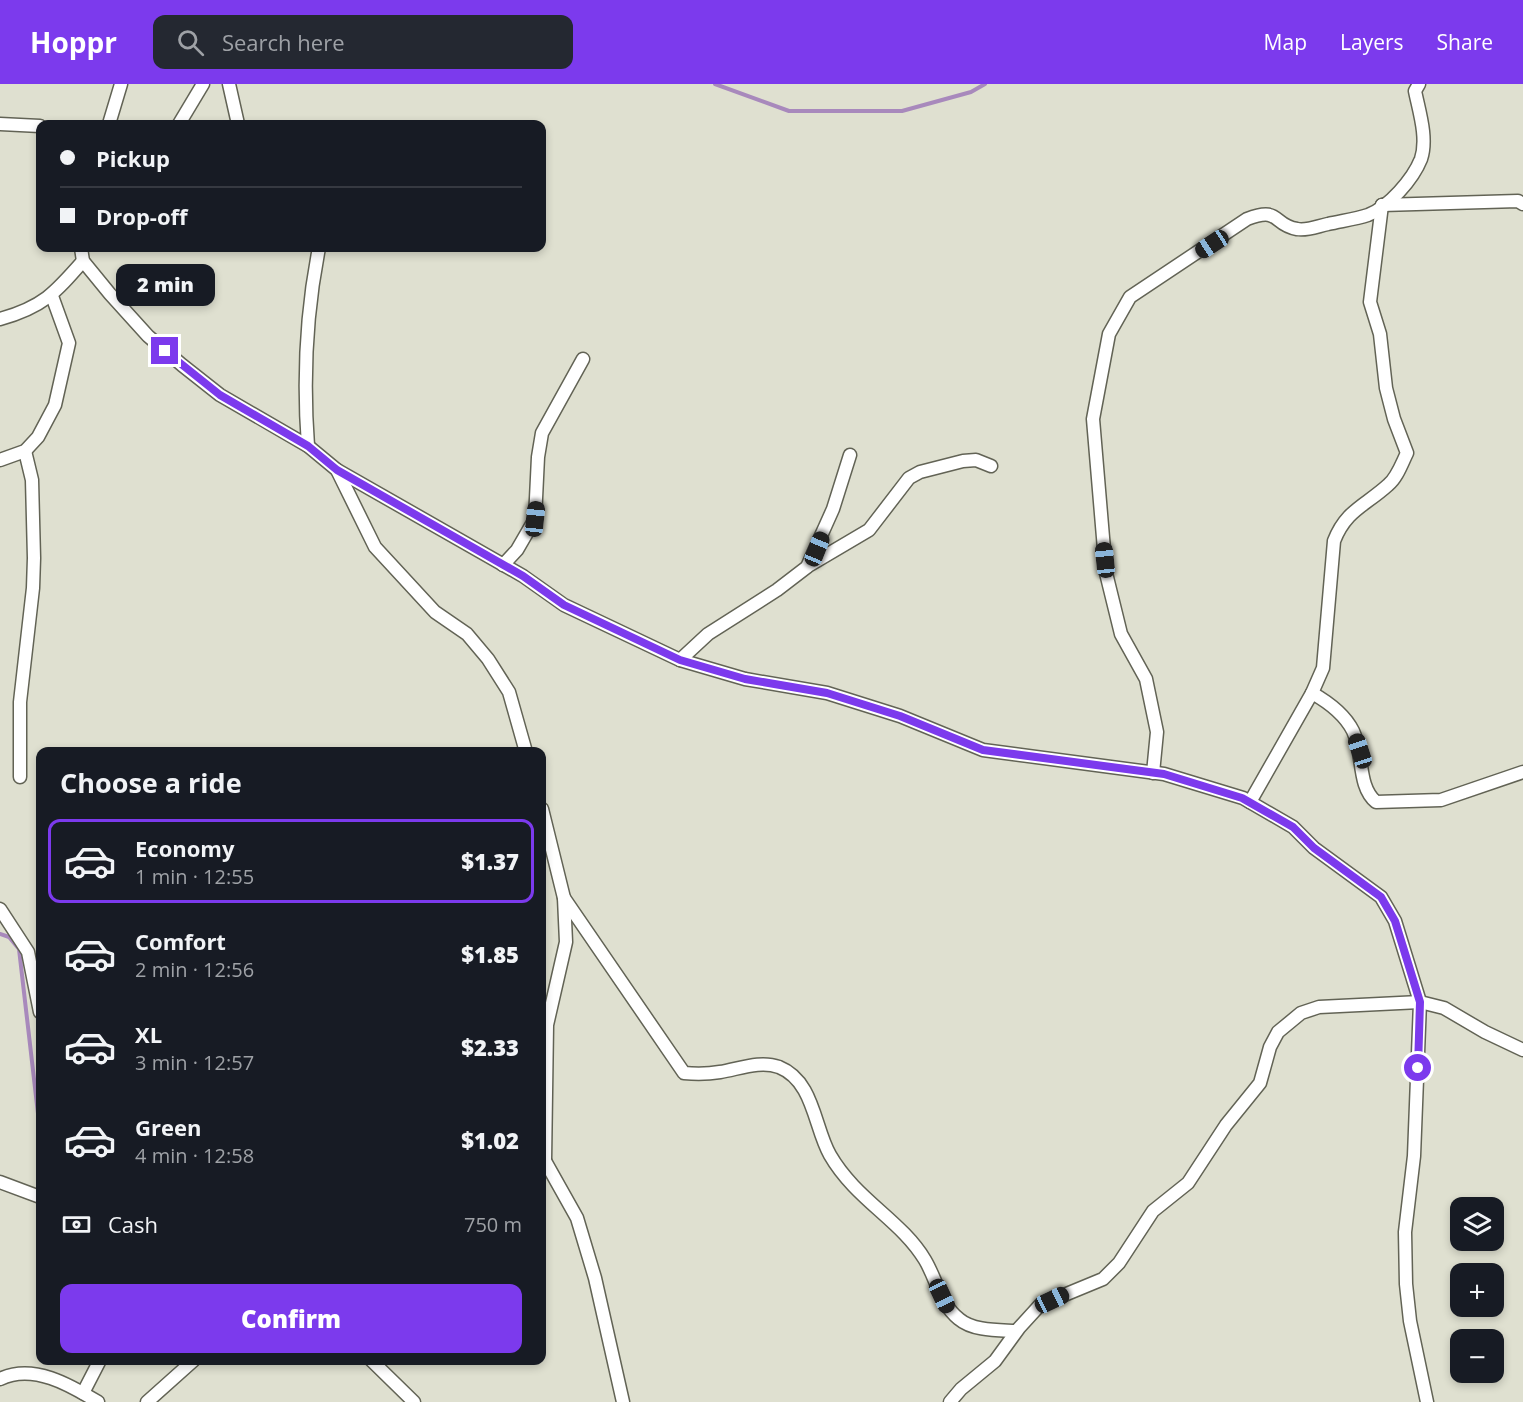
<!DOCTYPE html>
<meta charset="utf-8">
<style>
:root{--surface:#171b24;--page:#242831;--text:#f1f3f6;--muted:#9ea1a6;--line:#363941;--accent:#7c3aed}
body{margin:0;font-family:"Open Sans",sans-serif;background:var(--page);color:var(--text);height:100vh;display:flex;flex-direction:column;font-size:22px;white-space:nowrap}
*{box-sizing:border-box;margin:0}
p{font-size:20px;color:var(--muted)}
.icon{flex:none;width:33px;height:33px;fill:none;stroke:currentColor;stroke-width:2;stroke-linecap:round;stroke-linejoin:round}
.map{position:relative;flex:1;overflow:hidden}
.side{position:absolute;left:36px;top:663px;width:510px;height:618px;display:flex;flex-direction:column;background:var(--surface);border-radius:12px;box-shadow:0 3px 9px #0003}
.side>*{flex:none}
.top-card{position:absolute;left:36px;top:36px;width:510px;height:132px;border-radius:12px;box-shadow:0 3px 9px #0003;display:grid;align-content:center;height:132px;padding:0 24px;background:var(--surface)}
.fabs{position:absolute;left:1450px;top:1113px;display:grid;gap:12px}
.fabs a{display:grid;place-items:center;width:54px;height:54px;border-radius:12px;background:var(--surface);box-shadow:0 3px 9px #0003;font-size:30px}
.end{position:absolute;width:27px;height:27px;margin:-14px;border:8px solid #7c3aed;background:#fff;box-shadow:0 0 0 3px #fff}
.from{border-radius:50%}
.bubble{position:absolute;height:42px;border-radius:12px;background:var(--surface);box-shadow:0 3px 9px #0003;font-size:20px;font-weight:800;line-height:42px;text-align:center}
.car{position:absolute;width:18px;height:36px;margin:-18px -9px;border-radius:8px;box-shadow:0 0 4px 2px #0007;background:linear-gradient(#222 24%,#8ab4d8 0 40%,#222 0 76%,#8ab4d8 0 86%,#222 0)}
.top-card b{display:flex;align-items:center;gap:21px;height:57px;font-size:22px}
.top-card b+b{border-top:2px solid var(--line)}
.top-card i{width:15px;height:15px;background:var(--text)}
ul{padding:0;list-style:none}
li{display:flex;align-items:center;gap:18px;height:84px;margin:0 12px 9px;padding:0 12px;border:3px solid transparent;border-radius:12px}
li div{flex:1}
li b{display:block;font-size:22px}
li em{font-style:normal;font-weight:800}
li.on{border-color:var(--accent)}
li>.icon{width:54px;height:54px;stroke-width:1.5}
h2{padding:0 24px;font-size:27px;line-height:72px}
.pay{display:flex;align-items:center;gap:15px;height:66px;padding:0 24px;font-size:22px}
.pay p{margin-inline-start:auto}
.action{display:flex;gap:12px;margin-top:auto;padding:12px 24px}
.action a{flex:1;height:69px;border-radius:12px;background:var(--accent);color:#fff;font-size:24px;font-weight:800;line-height:69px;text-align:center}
header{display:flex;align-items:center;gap:36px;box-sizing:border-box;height:84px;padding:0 30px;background:var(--accent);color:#fff}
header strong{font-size:28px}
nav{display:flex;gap:33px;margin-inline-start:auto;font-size:21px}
.search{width:420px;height:54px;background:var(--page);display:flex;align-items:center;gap:15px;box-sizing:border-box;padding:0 21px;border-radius:12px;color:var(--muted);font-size:22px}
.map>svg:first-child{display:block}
</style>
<header>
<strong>Hoppr</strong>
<div class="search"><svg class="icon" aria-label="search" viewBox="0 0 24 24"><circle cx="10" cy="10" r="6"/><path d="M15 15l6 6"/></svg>Search here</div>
<nav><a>Map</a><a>Layers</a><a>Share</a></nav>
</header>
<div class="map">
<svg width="1523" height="1318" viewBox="0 0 1523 1318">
<rect width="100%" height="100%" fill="#dfe0d0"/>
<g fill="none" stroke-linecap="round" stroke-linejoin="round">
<g stroke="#a889bc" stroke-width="4">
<polyline points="715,0 789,27 902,27 971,8 985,0"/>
<polyline points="0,850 9,853 19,865 40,1047"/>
</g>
<defs>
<g id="street">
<polyline points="229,0 238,40"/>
<polyline points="0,40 40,42"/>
<polyline points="109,40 121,0"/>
<polyline points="179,40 203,0"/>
<polyline points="1382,121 1518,117 1523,120"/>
<polyline points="81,164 83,177 110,210 148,252 182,281 220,311 308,362 337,386 375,463 435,528 467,550 488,575 509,608 526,668"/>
<path d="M0 235C43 223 55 209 83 177"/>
<path d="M308 362C303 295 306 229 319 164"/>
<polyline points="0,376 25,367 38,353 55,321 69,259 52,212"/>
<polyline points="337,386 523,492 564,521 680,576 745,595 827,609 900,632 983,666 1164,690 1243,714 1293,743 1314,764 1381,813 1395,837 1420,918 1414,1072 1405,1148 1406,1200 1410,1237 1427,1318"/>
<polyline points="503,481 517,466 535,435 538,373 542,349 583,275"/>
<polyline points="808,482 869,446 909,394 920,388 963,377 976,376 991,382"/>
<polyline points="680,576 708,550 777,506 807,483 833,425 850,371"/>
<path d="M1312 609C1328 618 1345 631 1353 647 1364 670 1357 702 1376 718L1441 716 1523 688"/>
<path d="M1153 689 1157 648 1146 595 1121 550 1106 489 1093 335 1109 250 1130 213 1247 135C1281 122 1272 141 1297 145 1307 147 1318 142 1328 140 1341 137 1356 135 1368 131 1389 123 1413 95 1421 75 1428 54 1419 27 1415 7L1419 0"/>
<polyline points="20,693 20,618 33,504 34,474 32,396 25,367"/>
<path d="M1250 718 1312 609 1323 584 1334 457C1346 426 1365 422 1388 401 1397 394 1402 379 1407 369L1394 335 1386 304 1380 250 1370 218 1382 121"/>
<polyline points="542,725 564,814 566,858 547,941 545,1077 542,1083"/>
<path d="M564 814 684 989C696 990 708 990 720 988 739 985 760 976 779 983 814 997 814 1043 830 1071 856 1116 901 1136 925 1176 937 1196 940 1220 959 1235 973 1247 998 1246 1016 1247"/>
<polyline points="0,825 28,868 40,928"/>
<polyline points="545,1077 577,1134 595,1194 623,1318"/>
<polyline points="0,1098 40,1113"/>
<polyline points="371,1276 414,1318"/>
<path d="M0 1295C33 1279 70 1301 98 1318"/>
<polyline points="83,1309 100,1276"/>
<polyline points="147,1318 194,1276"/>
<polyline points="950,1318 961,1305 995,1277 1019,1244 1040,1221 1103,1195 1119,1179 1153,1127 1188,1099 1226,1041 1260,999 1270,963 1278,948 1301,929 1319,923 1420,918 1444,924 1485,948 1523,966"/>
</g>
</defs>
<use href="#street" stroke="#626355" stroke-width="15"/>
<use href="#street" stroke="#fff" stroke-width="12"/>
</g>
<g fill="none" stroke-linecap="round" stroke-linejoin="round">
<polyline stroke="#7c3aed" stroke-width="8" points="165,267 220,311 308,362 337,386 523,492 564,521 680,576 745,595 827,609 900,632 983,666 1164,690 1242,714 1293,743 1314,764 1381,813 1395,837 1420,918 1418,984"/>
</g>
</svg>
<div class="fabs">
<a><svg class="icon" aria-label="layers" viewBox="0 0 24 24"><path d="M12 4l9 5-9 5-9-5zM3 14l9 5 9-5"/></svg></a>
<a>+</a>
<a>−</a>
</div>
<i class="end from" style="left:1418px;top:984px"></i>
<i class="end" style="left:165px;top:267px"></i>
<div class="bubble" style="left:116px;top:180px;width:99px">2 min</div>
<i class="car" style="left:1212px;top:160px;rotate:237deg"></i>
<i class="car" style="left:535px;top:435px;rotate:6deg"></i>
<i class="car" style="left:817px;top:465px;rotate:22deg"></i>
<i class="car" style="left:1105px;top:476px;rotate:354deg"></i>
<i class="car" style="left:1360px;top:667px;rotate:342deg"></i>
<i class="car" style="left:942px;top:1212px;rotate:155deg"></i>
<i class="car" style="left:1052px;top:1216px;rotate:65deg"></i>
<div class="top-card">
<b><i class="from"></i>Pickup</b>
<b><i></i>Drop-off</b>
</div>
<section class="side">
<h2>Choose a ride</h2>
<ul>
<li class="on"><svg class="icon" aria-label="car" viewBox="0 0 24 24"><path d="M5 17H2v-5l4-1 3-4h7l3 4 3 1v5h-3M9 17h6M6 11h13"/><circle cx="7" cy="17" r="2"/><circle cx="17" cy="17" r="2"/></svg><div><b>Economy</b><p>1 min · 12:55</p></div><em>$1.37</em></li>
<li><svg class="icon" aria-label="car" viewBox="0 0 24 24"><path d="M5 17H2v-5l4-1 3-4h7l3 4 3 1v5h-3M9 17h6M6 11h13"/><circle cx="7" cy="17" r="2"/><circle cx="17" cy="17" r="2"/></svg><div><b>Comfort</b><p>2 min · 12:56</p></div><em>$1.85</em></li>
<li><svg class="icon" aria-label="car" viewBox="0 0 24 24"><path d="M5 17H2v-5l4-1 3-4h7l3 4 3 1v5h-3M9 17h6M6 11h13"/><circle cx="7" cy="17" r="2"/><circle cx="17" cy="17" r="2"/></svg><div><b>XL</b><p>3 min · 12:57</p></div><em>$2.33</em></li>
<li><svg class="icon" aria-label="car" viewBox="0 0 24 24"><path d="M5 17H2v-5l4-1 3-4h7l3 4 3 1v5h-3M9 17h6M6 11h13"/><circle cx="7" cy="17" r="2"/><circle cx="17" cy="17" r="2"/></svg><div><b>Green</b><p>4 min · 12:58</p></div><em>$1.02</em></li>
</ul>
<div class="pay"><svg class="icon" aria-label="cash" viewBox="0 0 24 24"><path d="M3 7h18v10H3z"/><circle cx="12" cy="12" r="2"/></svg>Cash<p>750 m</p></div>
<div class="action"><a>Confirm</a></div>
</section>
</div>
